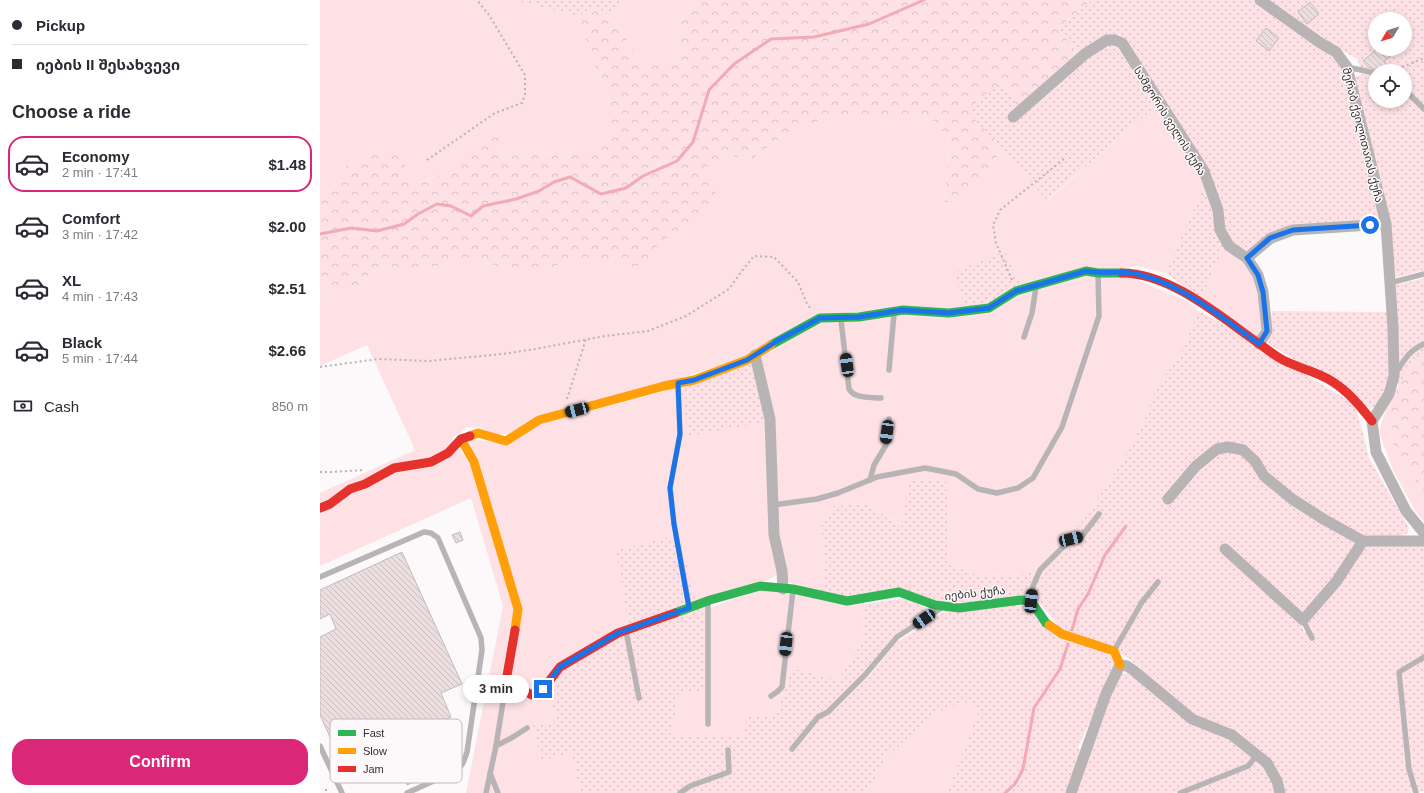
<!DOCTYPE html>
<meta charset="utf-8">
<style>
:root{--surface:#fff;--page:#f2f2f3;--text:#2b2b33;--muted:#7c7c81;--line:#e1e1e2;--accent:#db2777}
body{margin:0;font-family:Arial,"Noto Sans Georgian",sans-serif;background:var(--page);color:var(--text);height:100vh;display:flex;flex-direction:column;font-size:15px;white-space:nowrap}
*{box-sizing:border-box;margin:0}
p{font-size:13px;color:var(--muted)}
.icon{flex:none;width:22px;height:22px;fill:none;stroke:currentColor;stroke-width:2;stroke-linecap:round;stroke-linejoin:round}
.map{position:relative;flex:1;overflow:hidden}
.sheet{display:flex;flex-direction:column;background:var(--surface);width:320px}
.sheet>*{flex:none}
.top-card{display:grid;align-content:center;height:88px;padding:0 12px;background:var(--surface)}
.needle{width:26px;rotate:232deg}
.controls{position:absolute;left:1048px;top:12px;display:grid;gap:8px}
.controls a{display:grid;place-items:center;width:44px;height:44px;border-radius:50%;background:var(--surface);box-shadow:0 2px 6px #0003;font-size:20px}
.end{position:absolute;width:18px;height:18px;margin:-9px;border:5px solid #1a73e8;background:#fff;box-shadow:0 0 0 2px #fff}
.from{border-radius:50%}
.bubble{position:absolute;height:28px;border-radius:14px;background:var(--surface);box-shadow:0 2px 6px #0003;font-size:13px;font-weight:700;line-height:28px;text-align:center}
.car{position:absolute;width:12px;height:24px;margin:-12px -6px;border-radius:5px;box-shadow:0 0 3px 1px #0007;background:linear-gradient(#222 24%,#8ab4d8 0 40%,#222 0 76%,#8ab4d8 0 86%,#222 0)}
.top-card b{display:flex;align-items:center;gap:14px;height:38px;font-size:15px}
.top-card b+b{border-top:1px solid var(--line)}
.top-card i{width:10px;height:10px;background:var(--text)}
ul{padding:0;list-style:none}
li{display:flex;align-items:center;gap:12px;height:56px;margin:0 8px 6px;padding:0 4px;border:2px solid transparent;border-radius:16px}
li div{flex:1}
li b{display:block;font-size:15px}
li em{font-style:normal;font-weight:700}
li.current{border-color:var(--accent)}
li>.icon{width:36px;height:36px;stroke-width:1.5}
h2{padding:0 12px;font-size:18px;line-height:48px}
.pay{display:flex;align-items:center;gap:10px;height:44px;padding:0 12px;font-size:15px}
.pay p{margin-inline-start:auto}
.button{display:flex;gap:8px;margin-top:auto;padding:8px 12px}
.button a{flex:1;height:46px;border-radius:16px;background:var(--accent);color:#fff;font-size:16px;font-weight:700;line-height:46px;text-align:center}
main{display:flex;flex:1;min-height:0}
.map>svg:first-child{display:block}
</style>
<main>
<section class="sheet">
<div class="top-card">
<b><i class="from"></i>Pickup</b>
<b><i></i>იების II შესახვევი</b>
</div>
<h2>Choose a ride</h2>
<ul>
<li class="current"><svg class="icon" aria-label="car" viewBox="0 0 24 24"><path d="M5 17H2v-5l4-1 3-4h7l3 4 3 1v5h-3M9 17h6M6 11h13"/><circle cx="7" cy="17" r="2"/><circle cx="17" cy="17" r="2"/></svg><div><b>Economy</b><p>2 min · 17:41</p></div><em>$1.48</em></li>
<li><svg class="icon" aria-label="car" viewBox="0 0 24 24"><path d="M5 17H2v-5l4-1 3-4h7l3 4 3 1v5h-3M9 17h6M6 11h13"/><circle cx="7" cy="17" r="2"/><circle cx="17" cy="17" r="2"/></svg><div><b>Comfort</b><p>3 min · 17:42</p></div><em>$2.00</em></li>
<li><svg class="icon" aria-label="car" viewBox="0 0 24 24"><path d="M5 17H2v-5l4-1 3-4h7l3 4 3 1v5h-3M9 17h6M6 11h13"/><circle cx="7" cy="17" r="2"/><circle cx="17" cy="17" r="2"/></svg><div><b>XL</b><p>4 min · 17:43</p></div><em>$2.51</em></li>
<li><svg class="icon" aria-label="car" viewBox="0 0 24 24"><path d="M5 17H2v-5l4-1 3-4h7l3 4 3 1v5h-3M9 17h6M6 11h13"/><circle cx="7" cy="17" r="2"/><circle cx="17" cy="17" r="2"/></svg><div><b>Black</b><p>5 min · 17:44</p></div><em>$2.66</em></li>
</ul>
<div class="pay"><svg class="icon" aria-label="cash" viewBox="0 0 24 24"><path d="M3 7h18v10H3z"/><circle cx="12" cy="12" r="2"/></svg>Cash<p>850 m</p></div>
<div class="button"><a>Confirm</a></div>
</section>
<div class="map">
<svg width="1104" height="793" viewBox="0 0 1104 793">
<defs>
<pattern id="forest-crowns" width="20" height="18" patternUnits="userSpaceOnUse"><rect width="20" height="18" fill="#fde1e5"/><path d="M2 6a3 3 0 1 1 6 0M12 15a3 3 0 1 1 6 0" fill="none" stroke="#d9c1c5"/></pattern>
<pattern id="park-dots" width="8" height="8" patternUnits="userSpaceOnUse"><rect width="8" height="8" fill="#fde1e5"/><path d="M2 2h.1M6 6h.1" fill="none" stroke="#d9c1c5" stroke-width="1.8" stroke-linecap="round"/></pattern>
<pattern id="building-back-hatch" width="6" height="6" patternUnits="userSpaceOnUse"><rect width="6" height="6" fill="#ecdee0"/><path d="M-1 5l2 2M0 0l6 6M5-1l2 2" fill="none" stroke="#cbbfc0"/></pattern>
</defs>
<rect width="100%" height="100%" fill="#fcf9fa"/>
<g fill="#fde1e5">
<polygon points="0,0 194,0 195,1 259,16 271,58 287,90 290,112 290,139 272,158 244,150 221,155 212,151 188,155 179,152 131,165 118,175 101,183 90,178 74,149 53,153 23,167 23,176 14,187 0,195"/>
<polygon points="307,0 376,0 358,24 359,52 356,61 339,61 320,59 312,49 299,26 286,14"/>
<polygon points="836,106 856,133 885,183 846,273 818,266 701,286 685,251 645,307 500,314 426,357 191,433 176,435 161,428 147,427 132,438 150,465 194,609 181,680 229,692 237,722 213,724 221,761 252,751 260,793 146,793 183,606 151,498 0,566 0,493 95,450 47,345 0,366 0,288 36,291 61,266 86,270 118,266 151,257 188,270 220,274 251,258 283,258 304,268 323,265 341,241 369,227 387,167 409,156 433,159 462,136 513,115 570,121 596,114 614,121 630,141 624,204 656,182 683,149 728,200"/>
<polygon points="905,244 924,263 933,275 940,294 941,329 937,337 881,299"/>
<polygon points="764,275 810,277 865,300 879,311 859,357 838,384 827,414 808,451 769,513 751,534 716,570 695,576 658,575 627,564 629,536 626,479 589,481 583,526 546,504 514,506 501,527 506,564 501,592 468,582 461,547 441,357 498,322 542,321 698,294"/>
<polygon points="360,387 442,422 447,422 459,571 455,576 448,580 376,603 297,550 309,625 213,689 189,678 202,610 149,439 173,442 218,425"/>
<polygon points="1078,387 1069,410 1073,430 1087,471 1104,491 1104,522 1094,509 1073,470 1059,432 1065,412"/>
<polygon points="441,589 544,604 543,640 518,680 472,668 456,717 423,738 351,736 359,692 387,609"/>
<polygon points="643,701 661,707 627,793 548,793 566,757 619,711 629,709"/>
</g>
<g fill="url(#forest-crowns)">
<polygon points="376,0 772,0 738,28 758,54 704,113 648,110 683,149 656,182 624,205 630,141 614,121 596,114 570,121 513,115 462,136 433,159 409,156 387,167 399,201 369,227 341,241 324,265 304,268 283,258 251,258 220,274 188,270 151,257 118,266 86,270 61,266 36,291 0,288 0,195 14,187 23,176 23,167 53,153 74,149 83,160 90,178 101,183 118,175 174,132 181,138 179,152 188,155 212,151 221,155 244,150 272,157 290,139 290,112 287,90 271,58 259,16 274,4 299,26 312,49 320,59 339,61 356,61 359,52 358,24"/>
<polygon points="1104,353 1104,491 1087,471 1074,452 1073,430 1069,410 1078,387 1096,356"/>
</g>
<g fill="url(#park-dots)" fill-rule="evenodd">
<polygon points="194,0 307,0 286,14 274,5 259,16 195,1"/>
<path d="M772 0H933L1008 52 1016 59 1024 71 1061 221 971 227 930 250C908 250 905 226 901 209L800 34 785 37 758 54 738 28Z"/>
<path d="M947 0H1104V270L1074 278 1033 77 1043 74 1037 59 1007 42ZM1055 19H1085V49H1055ZM1055 71H1085V101H1055Z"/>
<polygon points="790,43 796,43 836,106 727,200 647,110 679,83 703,112 765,57"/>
<polygon points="885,183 905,244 881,299 846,273"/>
<polygon points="685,251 701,286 672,301 645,307 634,272"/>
<polygon points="1104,278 1104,353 1096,356 1078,387 1079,341 1073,286"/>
<polygon points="879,311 910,328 1034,404 1041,425 1049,458 1089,528 1088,533 1078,537 1038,535 993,510 916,451 1035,543 1035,549 987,611 979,612 980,621 984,632 991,629 986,620 1046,544 1104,546 1104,654 1077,670 1092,793 963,793 951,763 872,715 828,679 820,667 795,649 742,630 716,599 623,603 580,588 529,597 501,592 506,564 501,527 514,506 546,504 582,526 589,481 626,478 629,536 627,564 658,575 695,576 716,570 751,534 769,513 808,451 827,414 838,384 859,357"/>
<polygon points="952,311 1068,312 1070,371 1060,403 1050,409 948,343"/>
<polygon points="434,359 447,422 369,436 360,387"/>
<polygon points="359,535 376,603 309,625 296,550"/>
<polygon points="587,598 604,607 604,613 598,619 574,636 544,674 511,713 548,677 576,643 626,610 695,602 790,655 796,666 758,747 762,752 748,793 627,793 660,708 643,701 629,709 619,711 566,757 548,793 260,793 252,752 221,761 213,724 237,722 229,692 241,669 299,636 389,603 386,691 359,692 351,736 423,737 428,716 456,717 472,668 518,680 543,640 544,604"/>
<polygon points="1104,660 1104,791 1097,792 1092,771 1082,672"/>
<polygon points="806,673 811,675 912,738 935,755 926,764 854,793 754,793 787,702 801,674"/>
<polygon points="937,758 940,761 958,793 866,793 929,767"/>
</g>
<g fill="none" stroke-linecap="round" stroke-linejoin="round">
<g stroke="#f2aab5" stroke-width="3">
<polyline points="0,234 31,228 57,231 84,224 98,214 117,204 131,206 151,216 163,206 196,199 219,191 234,182 250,177 281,194 306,188 323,176 357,161 373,142 389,90 414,64 451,39 494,37 549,24 604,0"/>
<polyline points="752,630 758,609 768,594 785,555 806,526"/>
<polyline points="685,793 695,784 703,769 714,708 740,669 748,644"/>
</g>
</g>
<g fill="url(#building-back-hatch)" stroke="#c1bbbc">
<polygon points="990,2 999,14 987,24 978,12"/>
<polygon points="946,28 959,38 949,51 936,41"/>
<polygon points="1057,49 1063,49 1070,57 1064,61 1069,67 1062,71 1048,67 1043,61"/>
<polygon points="140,532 143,540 136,543 132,535"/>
<polygon points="82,552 142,684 121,693 131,717 77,741 85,759 113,746 115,750 122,742 125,741 131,743 133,748 130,754 119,758 123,768 87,785 77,763 31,783 0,715 0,637 16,629 10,614 0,619 0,590"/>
</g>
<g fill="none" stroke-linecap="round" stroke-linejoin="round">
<g stroke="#b7b4b4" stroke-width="2" stroke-dasharray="2 3" stroke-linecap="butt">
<polyline points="1073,71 1104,58"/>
<polyline points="107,160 175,113 202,103 205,95 205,75 169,15 157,0"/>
<polyline points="692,280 676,243 673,225 680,210 744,159"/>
<polyline points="0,367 58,359 109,361 182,354 215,349 285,336 328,331 366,316 409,289 421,272 434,256 454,257 478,282 487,304 491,309"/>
<polyline points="247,399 266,339"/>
<polyline points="0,472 12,472 43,470"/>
<polyline points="6,789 6,793"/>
</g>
<g stroke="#b8b4b5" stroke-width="5.5">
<polyline points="1027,67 1055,73"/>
<polyline points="1085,90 1104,109"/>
<polyline points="1070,283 1104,274"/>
<path d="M521 320 529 389C535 399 549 397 561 398"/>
<polyline points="704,337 712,313 716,287"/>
<polyline points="569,370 574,314"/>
<path d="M1075 374C1083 362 1089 350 1104 344"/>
<polyline points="358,385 360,434 350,488 354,524 369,605"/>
<polyline points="550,480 554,465 566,445 569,419"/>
<polyline points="453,505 497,499 518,493 557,477 605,468 636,474 658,489 677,493 698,488 713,478 742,427 779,316 778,273"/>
<polyline points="0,577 104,532 111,533 118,538 161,638 162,650 147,752 143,763 138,770 87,793"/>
<polyline points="711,600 713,586 720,570 751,539 762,536 779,514"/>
<polyline points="388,603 388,724"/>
<polyline points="983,620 992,638"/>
<polyline points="306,631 319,698"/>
<polyline points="795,649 822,602 838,582"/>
<polyline points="451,696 457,692 462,687 473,590"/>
<polyline points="0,746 22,793"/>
<polyline points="176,746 193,737 207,728"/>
<polyline points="472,749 498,717 508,712 545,675 577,637 620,609"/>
<polyline points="170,773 178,793"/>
<polyline points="166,793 176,746 186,683"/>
<polyline points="360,793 370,786 409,772 408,750"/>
<polyline points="860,793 928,766 937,755"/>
<polyline points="1096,793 1089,769 1079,672 1104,657"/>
</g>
<g stroke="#b8b4b5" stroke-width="11">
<polyline points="940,0 999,42 1016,52 1027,67 1066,224 1073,328 1074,376 1069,394 1052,421 1056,452 1086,511 1104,533"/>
<polyline points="693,117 765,54 787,40 795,40 802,43 884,171 898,210 900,230 909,246 927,258 938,275 943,292 947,331 939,344"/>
<polyline points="927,258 951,238 973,230 1066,224"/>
<polyline points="435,355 450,419 454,535 462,571 463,589"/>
<polyline points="848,499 876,466 897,449 908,447 923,450 935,461 944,476 972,499 1005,520 1043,541 1104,541"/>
<polyline points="905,549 983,620 1016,582 1043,541"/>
<polyline points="751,793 786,694 800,665 807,666 813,670 872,719 912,735 947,763 957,781 960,793"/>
</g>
<g stroke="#30b455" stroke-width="9">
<polyline points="451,345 500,318 539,317 583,310 629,313 669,308 696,291 766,271 778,273 802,273"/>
<polyline points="355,613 390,600 440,586 473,589 527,601 579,592 615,605 639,608 701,600 711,601 726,623 729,625"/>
</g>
<g stroke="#ff9f0a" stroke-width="9">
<polyline points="150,436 158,433 186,441 219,420 344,386 374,380 427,360 451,345"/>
<polyline points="141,439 154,462 198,609 195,630"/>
<polyline points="729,625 742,634 794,651 800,665"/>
</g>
<g stroke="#e5322d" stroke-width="9">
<path d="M802 273C851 273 902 318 941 345 948 350 955 356 963 360 975 366 988 370 1000 375 1023 385 1037 402 1052 421"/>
<polyline points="0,508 10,504 30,489 45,484 74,468 111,462 128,453 141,439 150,436"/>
<polyline points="195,630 186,681 212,695 223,689 240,667 298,633 355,613"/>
</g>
</g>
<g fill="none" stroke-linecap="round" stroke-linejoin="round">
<path stroke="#1a73e8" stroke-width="5" d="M223 689 240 667 298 633 369 608 354 524 350 488 360 434 358 383 374 380 427 360 457 341 500 318 539 317 582 310 629 313 669 308 696 291 766 271C781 274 797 271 812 273 860 282 900 316 939 344L947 331 943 292 938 275 927 258 950 238 973 230 1050 225"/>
</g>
<g text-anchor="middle" stroke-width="3" stroke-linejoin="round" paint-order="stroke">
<g font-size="11" fill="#372e2f" stroke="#fdf8f9">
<text transform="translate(850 121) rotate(58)" y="4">სამგორის ველის ქუჩა</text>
<text transform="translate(1043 135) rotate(76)" y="4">მერაბ ქვილითაიას ქუჩა</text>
<text transform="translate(655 593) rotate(-6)" y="4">იების ქუჩა</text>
</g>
</g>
<rect x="10" y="719" width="132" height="64" rx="6" fill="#fdf8f9" stroke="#c2bbbc" stroke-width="1"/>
<rect x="18" y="730" width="18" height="6" fill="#30b455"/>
<rect x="18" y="748" width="18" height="6" fill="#ff9f0a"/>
<rect x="18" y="766" width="18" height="6" fill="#e5322d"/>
<g font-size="11" fill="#372e2f">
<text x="43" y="737">Fast</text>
<text x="43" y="755">Slow</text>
<text x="43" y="773">Jam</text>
</g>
</svg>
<div class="controls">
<a><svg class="needle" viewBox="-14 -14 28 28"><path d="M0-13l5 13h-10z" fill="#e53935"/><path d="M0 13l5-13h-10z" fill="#7c7c81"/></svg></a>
<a><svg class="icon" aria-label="locate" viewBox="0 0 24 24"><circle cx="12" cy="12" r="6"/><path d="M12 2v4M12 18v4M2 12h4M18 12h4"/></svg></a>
</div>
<i class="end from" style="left:1050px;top:225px"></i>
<i class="end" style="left:223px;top:689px"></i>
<div class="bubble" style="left:143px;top:675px;width:66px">3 min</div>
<i class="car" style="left:527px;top:365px;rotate:352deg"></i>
<i class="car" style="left:257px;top:410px;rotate:255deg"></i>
<i class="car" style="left:567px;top:432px;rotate:188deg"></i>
<i class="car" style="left:751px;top:539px;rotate:77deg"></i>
<i class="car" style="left:711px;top:601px;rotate:7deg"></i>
<i class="car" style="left:604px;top:619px;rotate:236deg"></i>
<i class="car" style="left:466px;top:644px;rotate:186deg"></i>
</div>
</main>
